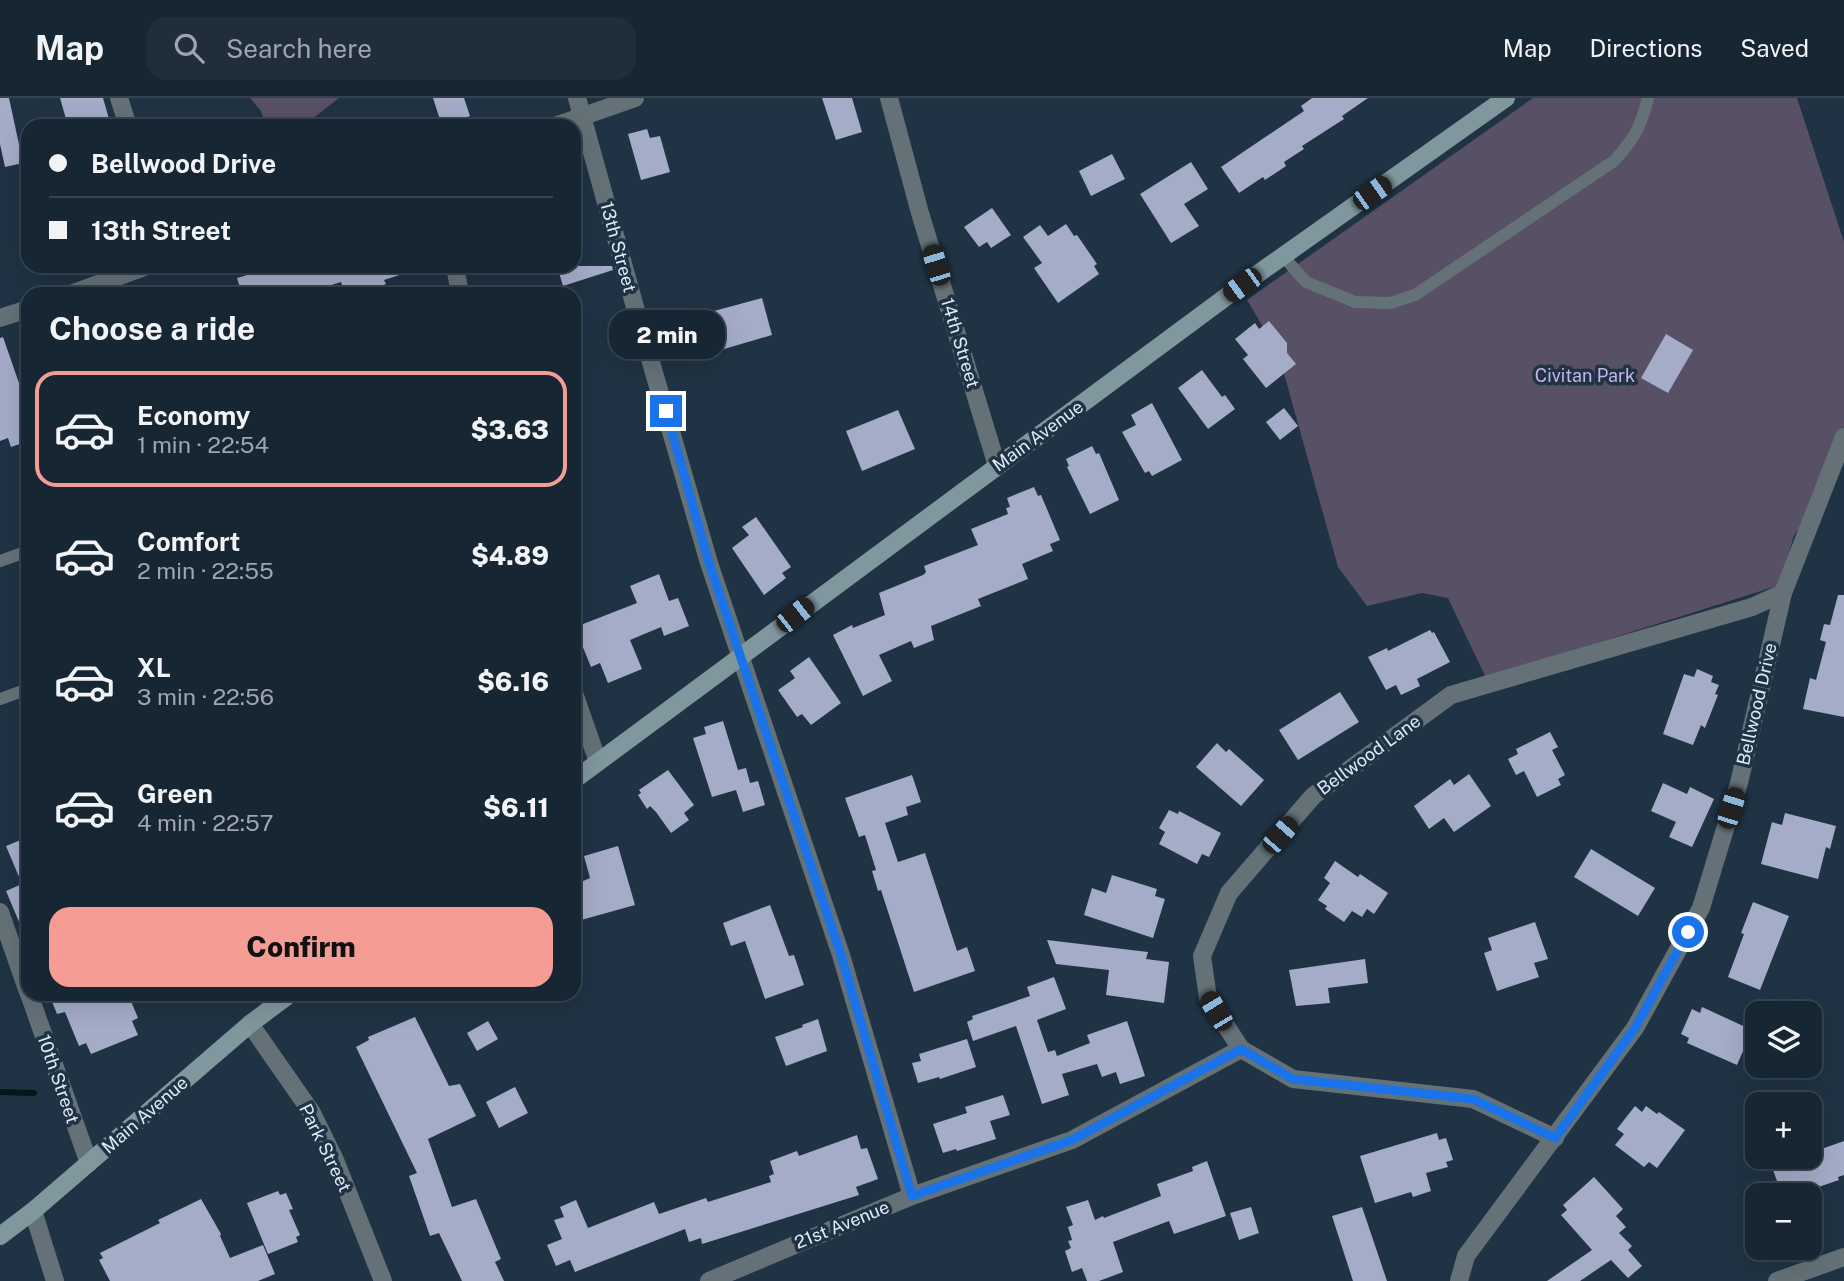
<!DOCTYPE html>
<meta charset="utf-8">
<style>
:root{--surface:#172633;--page:#202e3b;--text:#f1f3f6;--muted:#9ea5ac;--line:#36434e;--accent:#f59c95}
body{margin:0;font-family:"Public Sans",sans-serif;background:var(--page);color:var(--text);height:100vh;display:flex;flex-direction:column;font-size:26px;white-space:nowrap}
*{box-sizing:border-box;margin:0}
p{font-size:23px;color:var(--muted)}
.icon{flex:none;width:38px;height:38px;fill:none;stroke:currentColor;stroke-width:2;stroke-linecap:round;stroke-linejoin:round}
.map{position:relative;flex:1;overflow:hidden}
.panel{position:absolute;left:21px;top:189px;width:560px;height:714px;display:flex;flex-direction:column;background:var(--surface);border-radius:21px;box-shadow:0 7px 28px #0002,0 0 0 2px var(--line)}
.panel>*{flex:none}
.banner{position:absolute;left:21px;top:21px;width:560px;height:154px;border-radius:21px;box-shadow:0 7px 28px #0002,0 0 0 2px var(--line);display:grid;align-content:center;height:154px;padding:0 28px;background:var(--surface)}
.tools{position:absolute;left:1745px;top:903px;display:grid;gap:14px}
.tools a{display:grid;place-items:center;width:77px;height:77px;border-radius:14px;background:var(--surface);box-shadow:0 7px 28px #0002,0 0 0 2px var(--line);font-size:35px}
.end{position:absolute;width:32px;height:32px;margin:-16px;border:9px solid #1a73e8;background:#fff;box-shadow:0 0 0 4px #fff}
.from{border-radius:50%}
.bubble{position:absolute;height:49px;border-radius:21px;background:var(--surface);box-shadow:0 7px 28px #0002,0 0 0 2px var(--line);font-size:23px;font-weight:800;line-height:49px;text-align:center}
.car{position:absolute;width:21px;height:42px;margin:-21px -10px;border-radius:9px;box-shadow:0 0 5px 2px #0007;background:linear-gradient(#222 24%,#8ab4d8 0 40%,#222 0 76%,#8ab4d8 0 86%,#222 0)}
.banner b{display:flex;align-items:center;gap:24px;height:66px;font-size:26px}
.banner b+b{border-top:2px solid var(--line)}
.banner i{width:18px;height:18px;background:var(--text)}
ul{padding:0;list-style:none}
li{display:flex;align-items:center;gap:21px;height:116px;margin:0 14px 10px;padding:0 14px;border:4px solid transparent;border-radius:21px}
li div{flex:1}
li b{display:block;font-size:26px}
li em{font-style:normal;font-weight:800}
li.current{border-color:var(--accent)}
li>.icon{width:63px;height:63px;stroke-width:1.5}
h2{padding:0 28px;font-size:32px;line-height:84px}
.cta{display:flex;gap:14px;margin-top:auto;padding:14px 28px}
.cta a{flex:1;height:80px;border-radius:21px;background:var(--accent);color:#111;font-size:28px;font-weight:800;line-height:80px;text-align:center}
header{display:flex;align-items:center;gap:42px;box-sizing:border-box;height:98px;padding:0 35px;background:var(--surface);border-bottom:2px solid var(--line)}
header strong{font-size:33px}
nav{display:flex;gap:38px;margin-inline-start:auto;font-size:24px}
.search{width:490px;height:63px;background:var(--page);display:flex;align-items:center;gap:18px;box-sizing:border-box;padding:0 24px;border-radius:21px;color:var(--muted);font-size:26px}
.map>svg:first-child{display:block}
</style>
<header>
<strong>Map</strong>
<div class="search"><svg class="icon" aria-label="search" viewBox="0 0 24 24"><circle cx="10" cy="10" r="6"/><path d="M15 15l6 6"/></svg>Search here</div>
<nav><a>Map</a><a>Directions</a><a>Saved</a></nav>
</header>
<div class="map">
<svg width="1844" height="1183" viewBox="0 0 1844 1183">
<rect width="100%" height="100%" fill="#1f3344"/>
<g fill="#585065">
<polygon points="250,0 339,0 303,28 266,28 261,13"/>
<polygon points="1533,0 1797,0 1844,144 1844,335 1811,416 1794,437 1780,487 1486,580 1448,500 1422,495 1367,508 1338,469 1278,254 1247,202"/>
</g>
<g fill="none" stroke-linecap="round" stroke-linejoin="round">
<polyline stroke="#021918" stroke-width="6" points="0,994 34,995"/>
</g>
<g fill="#a5acc8">
<polygon points="0,0 9,0 23,65 5,69 0,46"/>
<polygon points="60,0 103,0 109,21 84,28 68,28"/>
<polygon points="433,0 464,0 470,18 442,28"/>
<polygon points="822,0 852,0 862,34 836,42"/>
<polygon points="1312,0 1368,0 1342,18 1344,21 1302,48 1304,51 1284,64 1286,68 1265,82 1263,79 1239,95 1221,69 1304,13 1301,8"/>
<polygon points="647,31 650,40 660,38 670,74 641,82 628,36"/>
<polygon points="1112,56 1125,81 1091,98 1079,73"/>
<polygon points="1191,64 1208,91 1184,106 1199,128 1171,145 1140,96"/>
<polygon points="992,110 1011,137 991,150 987,144 979,149 964,129"/>
<polygon points="1066,126 1074,138 1077,137 1097,166 1094,168 1099,176 1058,205 1034,170 1042,165 1023,139 1040,127 1048,138"/>
<polygon points="278,168 414,168 415,172 384,182 386,186 360,196 345,196 341,184 302,196 242,196 237,180"/>
<polygon points="557,168 612,168 613,172 563,188"/>
<polygon points="762,200 772,237 714,254 703,216"/>
<polygon points="1269,223 1287,245 1287,255 1296,266 1266,290 1243,261 1248,257 1235,241 1255,225 1259,231"/>
<polygon points="1666,236 1693,252 1668,295 1641,280"/>
<polygon points="3,239 28,311 28,343 11,349 8,340 0,343 0,240"/>
<polygon points="1202,272 1222,299 1225,297 1235,311 1208,331 1178,290"/>
<polygon points="1152,305 1182,362 1152,378 1149,373 1145,375 1122,334 1136,327 1131,317"/>
<polygon points="1284,310 1298,328 1280,342 1266,324"/>
<polygon points="898,312 915,351 862,373 846,333"/>
<polygon points="1092,348 1096,356 1099,355 1119,402 1090,416 1067,369 1069,368 1066,361"/>
<polygon points="1034,389 1038,398 1041,397 1060,442 1050,446 1053,453 1022,466 1028,481 978,501 981,508 931,528 934,542 914,550 911,543 879,557 892,583 863,598 833,537 852,527 853,530 885,517 879,495 923,477 926,474 924,468 978,447 971,431 1008,416 1006,410 1010,409 1007,400"/>
<polygon points="756,419 791,469 782,475 786,480 764,497 732,450 749,437 742,429"/>
<polygon points="659,476 669,503 678,500 689,528 664,538 661,529 630,542 642,571 608,585 600,565 591,569 578,537 581,536 578,528 637,505 630,488"/>
<polygon points="1838,497 1844,497 1844,619 1803,611 1810,580 1816,582 1826,544 1820,542 1824,526 1830,527"/>
<polygon points="1430,532 1432,535 1434,534 1450,564 1417,581 1420,588 1401,597 1396,587 1386,592 1368,559 1387,550 1388,553"/>
<polygon points="809,559 841,605 811,627 802,616 797,619 778,592 795,580 790,573"/>
<polygon points="1697,571 1713,578 1711,584 1719,587 1715,596 1718,597 1705,630 1701,627 1693,647 1663,636 1684,576 1694,579"/>
<polygon points="1340,594 1359,624 1298,662 1279,632"/>
<polygon points="723,623 738,672 746,670 750,685 758,683 765,707 743,714 736,692 712,699 693,640 706,636 704,629"/>
<polygon points="1550,634 1558,649 1552,652 1565,677 1558,681 1561,687 1537,699 1524,673 1516,677 1508,661 1518,656 1516,651"/>
<polygon points="1217,645 1226,654 1229,651 1264,682 1241,708 1196,669"/>
<polygon points="668,672 694,707 684,715 689,722 671,735 656,714 650,708 647,711 638,697 641,695 639,692"/>
<polygon points="1469,676 1491,708 1454,734 1444,720 1429,731 1414,708 1450,681 1454,687"/>
<polygon points="912,677 921,704 906,709 908,717 885,725 898,764 925,755 957,853 967,849 975,873 914,894 881,792 878,793 872,773 876,772 865,737 859,739 845,700"/>
<polygon points="1663,685 1687,696 1690,689 1714,701 1692,749 1669,739 1676,724 1651,713"/>
<polygon points="1169,712 1178,716 1179,713 1221,735 1209,759 1202,756 1197,766 1159,746 1165,734 1159,730"/>
<polygon points="1785,715 1836,728 1830,751 1826,749 1818,781 1761,766 1772,724 1782,727"/>
<polygon points="28,739 28,845 6,793 22,786 6,748"/>
<polygon points="618,748 635,807 574,824 574,787 590,780 584,758"/>
<polygon points="1591,751 1655,790 1638,818 1574,779"/>
<polygon points="1335,763 1358,779 1360,776 1388,795 1374,816 1367,811 1362,819 1352,813 1344,824 1325,811 1327,808 1318,802 1330,785 1324,780"/>
<polygon points="1112,777 1157,791 1155,798 1165,801 1153,840 1084,817 1092,790 1106,795"/>
<polygon points="1753,804 1789,818 1760,892 1728,879 1744,836 1741,835"/>
<polygon points="770,807 789,858 794,857 804,887 765,901 745,843 731,848 723,825"/>
<polygon points="1535,824 1548,861 1534,865 1539,879 1497,893 1484,855 1492,852 1488,840"/>
<polygon points="1047,842 1148,854 1146,861 1169,864 1164,905 1106,897 1109,872 1056,866"/>
<polygon points="1365,861 1368,885 1328,890 1330,905 1296,908 1289,872"/>
<polygon points="1054,879 1066,911 1037,922 1048,954 1055,952 1057,958 1090,945 1087,937 1127,923 1145,978 1120,986 1116,974 1102,979 1097,966 1062,976 1069,997 1042,1006 1016,928 973,943 967,924 973,921 972,918 1030,898 1027,889"/>
<polygon points="49,896 128,896 138,920 132,923 138,937 91,956 86,945 79,948 65,914 57,916"/>
<polygon points="1702,909 1752,932 1737,967 1687,945 1689,940 1681,936 1692,911 1700,915"/>
<polygon points="415,919 449,988 460,986 476,1018 428,1041 452,1109 476,1101 501,1161 495,1164 504,1183 462,1183 439,1135 430,1138 409,1078 417,1075 356,949 369,942 368,939"/>
<polygon points="818,921 827,953 786,968 775,939 803,929 802,927"/>
<polygon points="488,923 498,941 477,953 467,935"/>
<polygon points="967,941 976,969 940,981 939,979 918,985 912,965 921,963 919,956"/>
<polygon points="515,989 528,1015 499,1030 486,1004"/>
<polygon points="1003,997 1010,1017 990,1023 996,1041 957,1053 956,1051 943,1055 933,1026 967,1015 965,1009"/>
<polygon points="1635,1008 1642,1014 1646,1008 1657,1016 1659,1014 1685,1032 1657,1070 1649,1064 1644,1069 1615,1047 1624,1036 1617,1031"/>
<polygon points="1437,1035 1439,1042 1446,1040 1453,1062 1446,1064 1448,1069 1426,1075 1431,1093 1413,1099 1411,1094 1375,1105 1360,1058"/>
<polygon points="857,1037 861,1051 867,1050 878,1081 856,1089 859,1097 702,1146 701,1140 689,1144 685,1131 575,1174 570,1162 556,1168 547,1147 562,1141 554,1122 564,1119 560,1109 576,1102 588,1130 654,1104 659,1116 706,1100 708,1104 771,1084 769,1078 774,1076 770,1063 797,1053 799,1058"/>
<polygon points="1844,1043 1844,1077 1838,1079 1839,1082 1795,1097 1782,1097 1772,1069 1800,1059 1810,1059 1810,1055"/>
<polygon points="1207,1063 1226,1118 1174,1136 1169,1123 1113,1144 1123,1174 1099,1183 1087,1183 1082,1170 1072,1174 1065,1153 1071,1150 1068,1143 1072,1142 1068,1129 1073,1127 1066,1109 1088,1102 1095,1122 1103,1118 1104,1120 1161,1098 1157,1086 1193,1073 1192,1069"/>
<polygon points="1594,1079 1623,1111 1616,1118 1626,1129 1619,1135 1632,1148 1628,1152 1642,1168 1628,1180 1611,1162 1580,1183 1547,1183 1592,1152 1561,1117 1567,1112 1563,1107"/>
<polygon points="278,1093 280,1097 286,1095 293,1111 289,1112 300,1137 296,1139 298,1144 268,1156 247,1105"/>
<polygon points="201,1101 221,1136 220,1138 230,1160 263,1147 275,1176 258,1183 110,1183 99,1162 103,1160 100,1155 160,1125 158,1122"/>
<polygon points="1251,1109 1259,1135 1239,1142 1230,1115"/>
<polygon points="1362,1109 1387,1183 1353,1183 1332,1118"/>
</g>
<g fill="none" stroke-linecap="round" stroke-linejoin="round">
<g stroke="#647277" stroke-width="12">
<path d="M1283 158 1306 184 1355 204 1390 205 1415 197 1614 63C1634 41 1641 29 1648 0"/>
<polyline points="0,463 28,453"/>
<polyline points="0,601 28,591"/>
</g>
<g stroke="#647277" stroke-width="18">
<polyline points="119,0 128,28"/>
<polyline points="577,0 635,209 709,465 841,857 912,1098"/>
<polyline points="889,0 920,115 997,368"/>
<polyline points="555,28 635,0"/>
<polyline points="455,168 460,196"/>
<polyline points="71,196 147,168"/>
<polyline points="0,220 28,211"/>
<polyline points="574,595 598,664"/>
<polyline points="0,814 28,894"/>
<polyline points="29,896 89,1065"/>
<polyline points="250,926 312,1015 335,1062 383,1183"/>
<polyline points="1555,1040 1473,1001 1293,981 1241,951 1208,900 1202,858 1229,795 1313,698 1451,597 1752,509 1783,495"/>
<polyline points="33,1113 55,1183"/>
<polyline points="709,1183 912,1098 1072,1042 1241,951"/>
<polyline points="1459,1183 1466,1158 1635,930 1701,810 1739,685 1783,495 1844,339"/>
<polyline points="1777,1183 1844,1159"/>
</g>
<g stroke="#80979e" stroke-width="18">
<polyline points="574,682 1242,187 1506,0"/>
<polyline points="0,1138 33,1113 250,926 290,896"/>
</g>
</g>
<g fill="none" stroke-linecap="round" stroke-linejoin="round">
<polyline stroke="#1a73e8" stroke-width="9" points="666,313 709,465 841,857 912,1098 1072,1042 1241,951 1293,981 1473,1001 1555,1040 1635,930 1688,834"/>
</g>
<g text-anchor="middle" stroke-width="7" stroke-linejoin="round" paint-order="stroke">
<g font-size="18" fill="#dfebf7" stroke="#1f3344">
<text transform="translate(618 149) rotate(75)" y="6">13th Street</text>
<text transform="translate(960 245) rotate(73)" y="6">14th Street</text>
<text transform="translate(1038 338) rotate(-36)" y="6">Main Avenue</text>
<text transform="translate(1757 606) rotate(-77)" y="6">Bellwood Drive</text>
<text transform="translate(1369 657) rotate(-36)" y="6">Bellwood Lane</text>
<text transform="translate(58 981) rotate(71)" y="6">10th Street</text>
<text transform="translate(145 1017) rotate(-41)" y="6">Main Avenue</text>
<text transform="translate(325 1050) rotate(64)" y="6">Park Street</text>
<text transform="translate(842 1127) rotate(-22)" y="6">21st Avenue</text>
</g>
<g font-size="18" fill="#c7b3ea" stroke="#1f3344">
<text x="1585" y="284">Civitan Park</text>
</g>
</g>
</svg>
<div class="tools">
<a><svg class="icon" aria-label="layers" viewBox="0 0 24 24"><path d="M12 4l9 5-9 5-9-5zM3 14l9 5 9-5"/></svg></a>
<a>+</a>
<a>−</a>
</div>
<i class="end from" style="left:1688px;top:834px"></i>
<i class="end" style="left:666px;top:313px"></i>
<div class="bubble" style="left:609px;top:212px;width:116px">2 min</div>
<i class="car" style="left:1372px;top:95px;rotate:55deg"></i>
<i class="car" style="left:936px;top:167px;rotate:343deg"></i>
<i class="car" style="left:1242px;top:187px;rotate:234deg"></i>
<i class="car" style="left:795px;top:517px;rotate:52deg"></i>
<i class="car" style="left:1731px;top:710px;rotate:17deg"></i>
<i class="car" style="left:1280px;top:737px;rotate:41deg"></i>
<i class="car" style="left:1216px;top:913px;rotate:329deg"></i>
<div class="banner">
<b><i class="from"></i>Bellwood Drive</b>
<b><i></i>13th Street</b>
</div>
<section class="panel">
<h2>Choose a ride</h2>
<ul>
<li class="current"><svg class="icon" aria-label="car" viewBox="0 0 24 24"><path d="M5 17H2v-5l4-1 3-4h7l3 4 3 1v5h-3M9 17h6M6 11h13"/><circle cx="7" cy="17" r="2"/><circle cx="17" cy="17" r="2"/></svg><div><b>Economy</b><p>1 min · 22:54</p></div><em>$3.63</em></li>
<li><svg class="icon" aria-label="car" viewBox="0 0 24 24"><path d="M5 17H2v-5l4-1 3-4h7l3 4 3 1v5h-3M9 17h6M6 11h13"/><circle cx="7" cy="17" r="2"/><circle cx="17" cy="17" r="2"/></svg><div><b>Comfort</b><p>2 min · 22:55</p></div><em>$4.89</em></li>
<li><svg class="icon" aria-label="car" viewBox="0 0 24 24"><path d="M5 17H2v-5l4-1 3-4h7l3 4 3 1v5h-3M9 17h6M6 11h13"/><circle cx="7" cy="17" r="2"/><circle cx="17" cy="17" r="2"/></svg><div><b>XL</b><p>3 min · 22:56</p></div><em>$6.16</em></li>
<li><svg class="icon" aria-label="car" viewBox="0 0 24 24"><path d="M5 17H2v-5l4-1 3-4h7l3 4 3 1v5h-3M9 17h6M6 11h13"/><circle cx="7" cy="17" r="2"/><circle cx="17" cy="17" r="2"/></svg><div><b>Green</b><p>4 min · 22:57</p></div><em>$6.11</em></li>
</ul>
<div class="cta"><a>Confirm</a></div>
</section>
</div>
